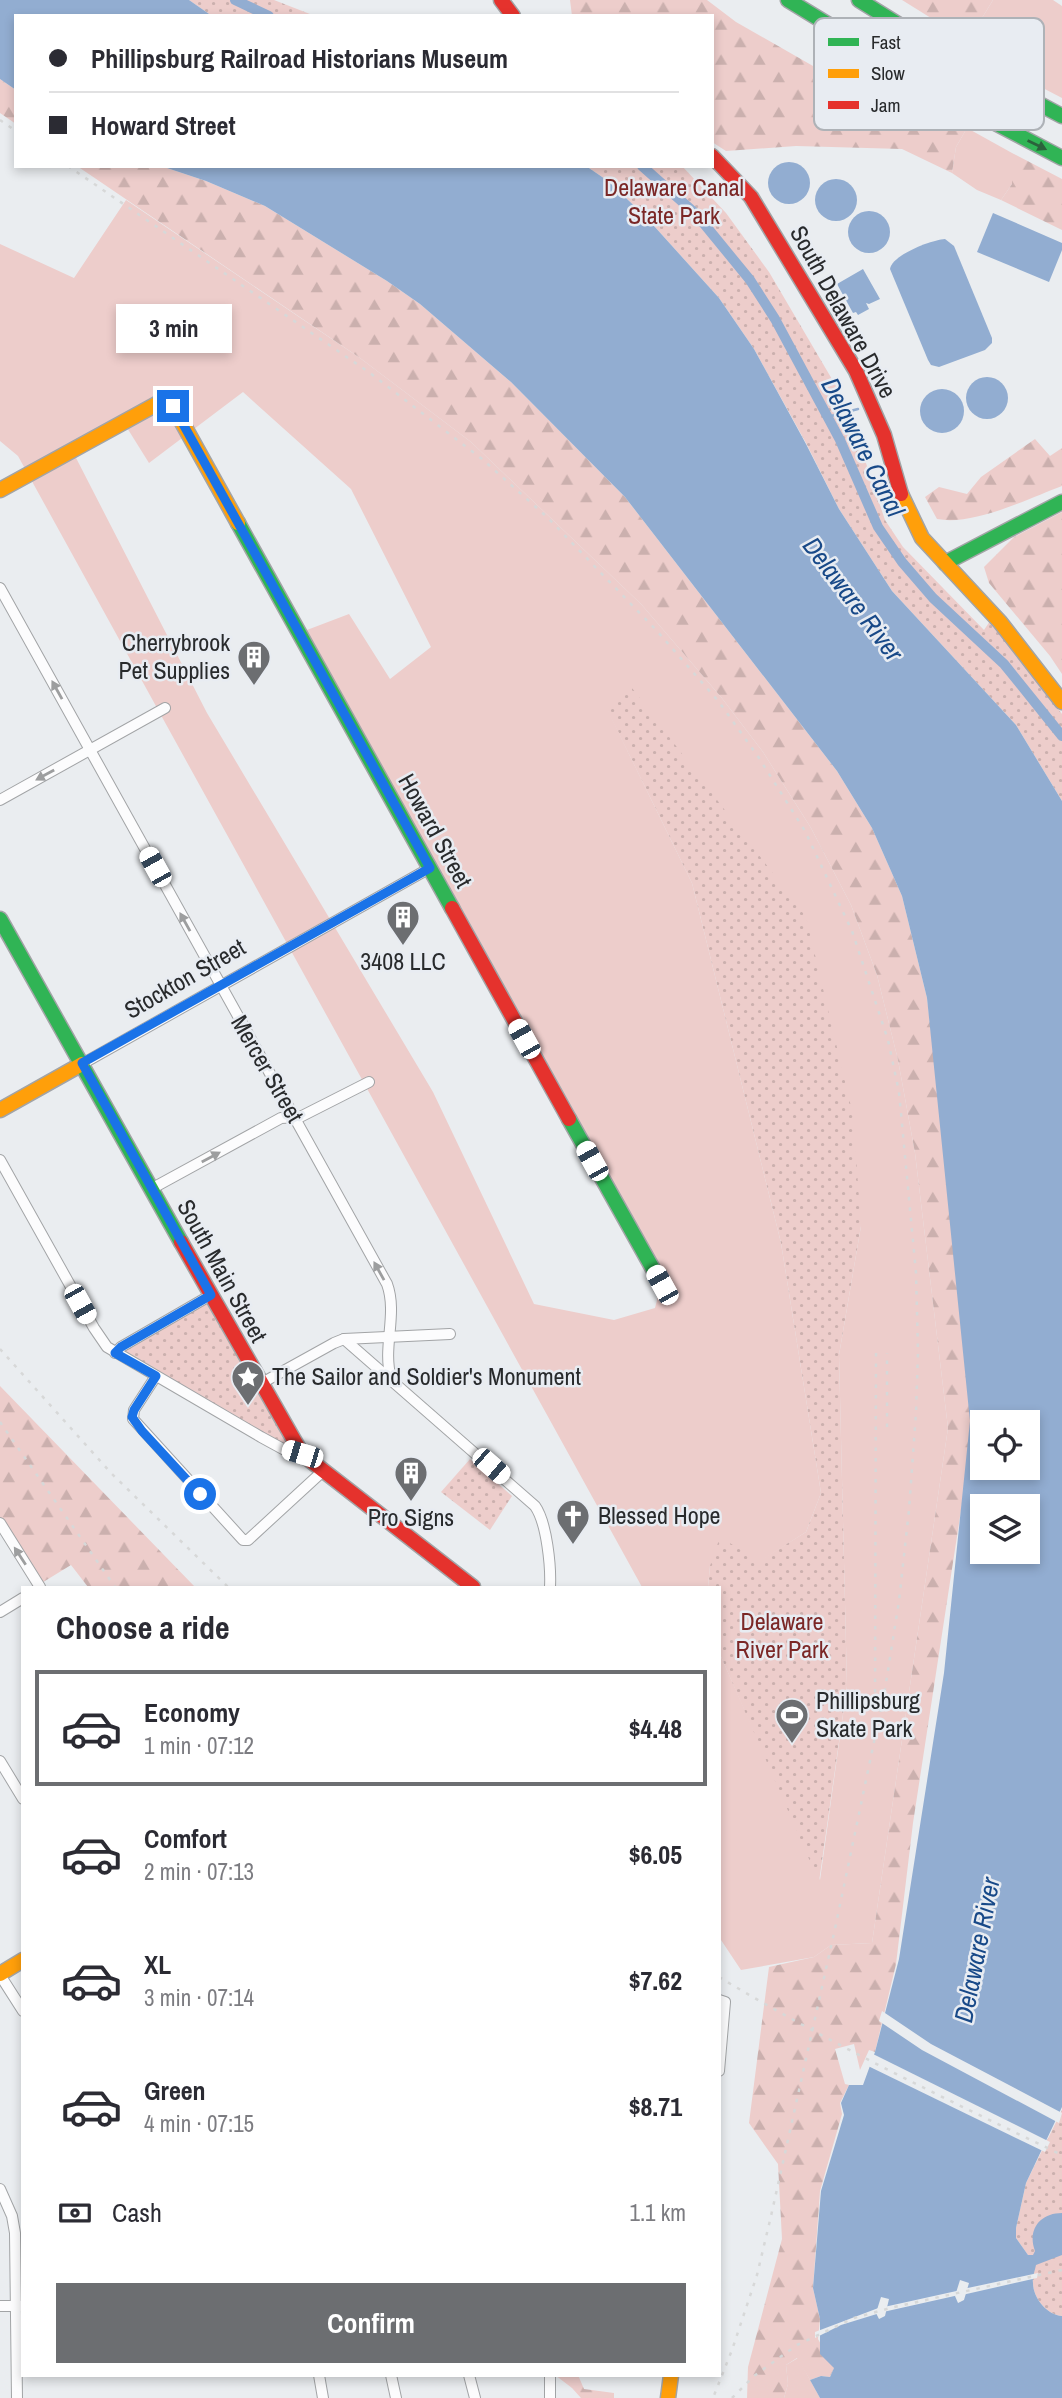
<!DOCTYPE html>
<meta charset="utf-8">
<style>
:root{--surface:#fff;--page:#f7f7f7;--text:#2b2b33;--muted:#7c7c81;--line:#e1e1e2;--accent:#6c6e71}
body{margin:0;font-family:"Archivo Narrow",sans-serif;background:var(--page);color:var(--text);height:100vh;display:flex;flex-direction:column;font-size:26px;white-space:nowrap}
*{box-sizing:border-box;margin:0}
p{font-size:23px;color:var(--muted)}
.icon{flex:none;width:38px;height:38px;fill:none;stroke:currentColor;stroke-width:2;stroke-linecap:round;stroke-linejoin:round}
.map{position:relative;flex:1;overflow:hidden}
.side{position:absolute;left:21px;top:1586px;width:700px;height:791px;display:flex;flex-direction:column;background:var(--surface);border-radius:0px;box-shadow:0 4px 10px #0003}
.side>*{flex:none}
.top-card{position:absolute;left:14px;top:14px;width:700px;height:154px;border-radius:0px;box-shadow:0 4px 10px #0003;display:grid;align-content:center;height:154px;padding:0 35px;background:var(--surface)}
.fabs{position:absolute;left:970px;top:1410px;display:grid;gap:14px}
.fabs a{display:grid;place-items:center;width:70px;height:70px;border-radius:0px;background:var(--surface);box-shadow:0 4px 10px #0003;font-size:35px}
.end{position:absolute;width:32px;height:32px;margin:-16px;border:9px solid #1a73e8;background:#fff;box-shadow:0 0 0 4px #fff}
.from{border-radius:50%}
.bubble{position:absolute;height:49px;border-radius:0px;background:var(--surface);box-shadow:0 4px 10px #0003;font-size:23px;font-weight:700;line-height:49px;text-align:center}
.car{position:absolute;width:21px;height:42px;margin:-21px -10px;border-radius:9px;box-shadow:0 0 5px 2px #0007;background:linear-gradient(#fff 24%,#345 0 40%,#fff 0 76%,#345 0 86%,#fff 0)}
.top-card b{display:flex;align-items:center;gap:24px;height:66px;font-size:26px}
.top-card b+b{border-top:2px solid var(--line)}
.top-card i{width:18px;height:18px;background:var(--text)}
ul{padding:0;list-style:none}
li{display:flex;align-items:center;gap:21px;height:116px;margin:0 14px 10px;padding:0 21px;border:4px solid transparent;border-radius:0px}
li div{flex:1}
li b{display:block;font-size:26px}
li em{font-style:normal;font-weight:700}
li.current{border-color:var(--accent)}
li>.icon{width:63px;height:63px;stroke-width:1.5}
h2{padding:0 35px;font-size:32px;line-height:84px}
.pay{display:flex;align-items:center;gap:18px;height:77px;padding:0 35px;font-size:26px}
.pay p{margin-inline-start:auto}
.cta{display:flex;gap:14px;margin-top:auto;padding:14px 35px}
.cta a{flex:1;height:80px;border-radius:0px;background:var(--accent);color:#fff;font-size:28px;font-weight:700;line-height:80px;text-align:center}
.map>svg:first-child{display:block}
</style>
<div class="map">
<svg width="1062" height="2398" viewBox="0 0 1062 2398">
<defs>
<pattern id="forest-firs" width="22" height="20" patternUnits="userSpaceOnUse" patternTransform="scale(1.75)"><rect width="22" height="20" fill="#edcdcb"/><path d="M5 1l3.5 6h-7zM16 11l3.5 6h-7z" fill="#cbb0ae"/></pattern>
<pattern id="park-dots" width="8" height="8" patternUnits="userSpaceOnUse" patternTransform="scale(1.75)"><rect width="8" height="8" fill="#edcdcb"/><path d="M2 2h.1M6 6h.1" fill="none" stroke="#cbb0ae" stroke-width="1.8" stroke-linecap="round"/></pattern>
</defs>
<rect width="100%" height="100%" fill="#eaedf0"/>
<g fill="#edcdcb" fill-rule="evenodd">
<polygon points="993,0 1053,0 1062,6 1062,98 1039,86 968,41"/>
<polygon points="967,128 1012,153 1012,184 1001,200 977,190 952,173 956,147"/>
<path d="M126 200 360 358 471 442 641 604 721 697 763 752 811 828 851 905 877 975 898 1060 915 1153 948 1428 872 1943 831 1945 814 1957 741 1970 719 1937V1652L820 1880 847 1686 839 1355 861 1226 607 709 692 883 781 1243 821 1493 806 1532 759 1562 710 1566 708 1587H642L18 456 0 441V244L74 278ZM243 392 351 489 431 647 390 679 349 614 299 633 663 1277 655 1308 614 1320 534 1304 433 1092 207 713 73 452 124 423 149 463Z"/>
<polygon points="798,2358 820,2398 784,2398 788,2384 786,2365"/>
</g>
<g fill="url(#forest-firs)">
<polygon points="570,0 707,0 736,22 820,70 893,103 967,128 956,147 952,173 902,149 796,146 726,151 712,142 712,16 572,16"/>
<polygon points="902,0 993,0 968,41"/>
<polygon points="0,79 16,90 16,124 0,113"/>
<polygon points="1012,153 1062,179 1062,230 1001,200 1012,184"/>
<polygon points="77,166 161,166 206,181 265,206 387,281 420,304 511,382 625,497 837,771 872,828 902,896 927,998 939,1101 981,1380 913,1823 896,1964 875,2052 869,2050 860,2070 854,2044 835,2049 845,2084 849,2085 840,2103 842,2114 820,2191 813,2288 820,2319 818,2339 834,2368 830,2377 821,2376 810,2380 797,2358 786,2365 788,2384 784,2398 747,2398 748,2367 782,2239 778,2164 749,2123 769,1967 814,1957 831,1945 872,1943 948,1428 915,1153 898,1060 877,975 851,905 811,828 763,752 721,697 641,604 471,442 360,358"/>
<path d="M1035 439 1050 456 1062 448V486C1027 499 974 526 937 519L925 497 939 487 967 494 981 477Z"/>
<polygon points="1062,512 1062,674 1050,656 989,583 984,567 1014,537"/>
<polygon points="0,1386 195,1587 88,1587 71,1565 40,1584 0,1519"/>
<polygon points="555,2375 578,2375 584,2389 614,2393 614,2398 581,2398 572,2388"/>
</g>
<g fill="url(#park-dots)">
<polygon points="189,0 274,0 315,16 212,16"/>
<polygon points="586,166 682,166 726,213 769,272 846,403 885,520 903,547 984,630 990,621 1062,714 1062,801 1016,725 892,591 839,509 806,443 754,349 719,298 645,216 608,181"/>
<polygon points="629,684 806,917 853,1115 861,1226 839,1355 847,1686 819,1882 719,1652 719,1587 708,1587 710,1566 720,1537 759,1561 806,1532 821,1493 781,1243 692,883 607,708"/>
<polygon points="211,1295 302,1454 115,1353"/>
<polygon points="470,1459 512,1496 490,1530 441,1492"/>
<path d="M1062 2110V2316C1047 2315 1033 2298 1033 2283 1032 2277 1035 2271 1035 2265L1016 2238V2228L1026 2183Z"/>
</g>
<g fill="#92add1" fill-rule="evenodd">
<polygon points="0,0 189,0 212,16 16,16 16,90 0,79"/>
<circle cx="789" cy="183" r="21"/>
<path d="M161 166H586L608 181 645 216 719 298 754 349 806 444 839 509 892 591 1016 725 1062 801V2107L1026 2183 1016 2228V2238L1028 2255H1033L1035 2251C1027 2230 1040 2213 1062 2213V2255L1036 2265C1035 2271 1032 2277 1033 2283 1033 2298 1047 2315 1062 2316V2398H820L810 2380 821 2376 830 2377 834 2368 820 2354V2319L813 2288 821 2191 844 2115 841 2103 849 2085H863L875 2052 899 1959 944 1673 970 1421 927 998 902 896 872 828 837 771 625 497 511 382 420 304 387 281 265 206 206 181ZM982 1423H1027V1468H982ZM982 1507H1027V1552H982ZM960 2280 969 2283 964 2300 958 2303 955 2296ZM881 2297 889 2299 885 2316 879 2319 876 2313Z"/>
<circle cx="836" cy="200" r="21"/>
<circle cx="869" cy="232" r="21"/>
<polygon points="993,213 1062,243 1062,250 1049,282 977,252"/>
<path d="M945 239 954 246 992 338V343L985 350 939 367 931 365 928 360 890 269C892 255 931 240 945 239Z"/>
<polygon points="863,269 880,299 869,304 866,303 869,309 858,315 856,312 853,313 837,284"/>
<circle cx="987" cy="398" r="21"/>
<circle cx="942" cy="411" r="22"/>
</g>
<g fill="#eaedf0">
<polygon points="882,2011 931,2044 1062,2113 1059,2123 922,2050 879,2021"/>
<polygon points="871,2053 1050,2142 1045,2152 866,2065"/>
<polygon points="1038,2273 1037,2278 962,2295 963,2289"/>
<polygon points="961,2290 959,2295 883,2312 884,2307"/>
<polygon points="881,2307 880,2313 841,2325 815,2338 815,2332"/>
</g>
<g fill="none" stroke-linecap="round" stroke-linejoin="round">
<polyline stroke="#92add1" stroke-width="2.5" points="827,417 858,409"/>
<g stroke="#92add1" stroke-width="10">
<polyline points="235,0 269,16"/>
<polyline points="642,166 696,214 750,280 775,319 840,440 878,527 902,562 933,598 1004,664 1062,736"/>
</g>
<defs>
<g id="street">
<path d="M0 588 387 1284C398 1314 382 1348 391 1378"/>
<polyline points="0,800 165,708"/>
<polyline points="82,1064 430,868"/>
<polyline points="0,1160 94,1328 107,1347 261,1437 283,1449 301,1454"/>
<polyline points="151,1189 281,1118 300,1117 369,1082"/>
<path d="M344 1339 535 1506C547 1523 551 1567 550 1587"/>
<polyline points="115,1353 121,1347 211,1295"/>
<polyline points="156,1376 134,1410 133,1419 243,1540 248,1540 323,1471"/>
<polyline points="260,1384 334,1343 344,1339 450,1334"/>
<polyline points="0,1523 40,1587"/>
<polyline points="0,1612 23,1598"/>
<polyline points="0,1761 23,1799"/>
<polyline points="0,1975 23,2011"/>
<polyline points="719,2000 725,2002 719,2071"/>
<polyline points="0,2189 12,2216 15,2233 17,2398"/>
<polyline points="0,2306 23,2306"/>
<polyline points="319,2375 323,2398"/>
<polyline points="391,2375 396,2398"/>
<polyline points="469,2375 475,2398"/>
<polyline points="550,2375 550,2398"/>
</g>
<g id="fast">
<polyline points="788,0 957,103 1062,158"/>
<polyline points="859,0 954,59 1062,116"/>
<polyline points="238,523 452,908"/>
<polyline points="945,563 1062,502"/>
<polyline points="0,919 181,1242"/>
<polyline points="569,1119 662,1285"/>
</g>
<g id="slow">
<polyline points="0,490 164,400 173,406 238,523"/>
<polyline points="901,494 922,538 1000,622 1062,702"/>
<polyline points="0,1110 82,1064"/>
<polyline points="0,1974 23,1960"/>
<polyline points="668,2398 671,2375"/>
</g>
<g id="jam">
<polyline points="501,0 513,16"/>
<polyline points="712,156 751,197 856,371 884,435 901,494"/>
<polyline points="452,908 569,1119"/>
<polyline points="181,1242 302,1454 473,1587"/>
</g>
</defs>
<use href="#street" stroke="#a2a4a6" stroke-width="12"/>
<use href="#fast" stroke="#a2a4a6" stroke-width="17"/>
<use href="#slow" stroke="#a2a4a6" stroke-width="17"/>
<use href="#jam" stroke="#a2a4a6" stroke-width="17"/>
<use href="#street" stroke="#fcfcfd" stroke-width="10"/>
<use href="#fast" stroke="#30b455" stroke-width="14"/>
<use href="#slow" stroke="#ff9f0a" stroke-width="14"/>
<use href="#jam" stroke="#e5322d" stroke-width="14"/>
<g stroke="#d7d8d8" stroke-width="2.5" stroke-dasharray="3.5 7" stroke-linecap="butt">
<polyline points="0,120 16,131"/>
<polyline points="68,166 370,373 482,459 547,517 657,631 719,702 759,758 805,831 852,931 888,1040 899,1092 916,1273 918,1352 916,1413 909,1510 899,1601 885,1689 836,1924 771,2216 757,2275 732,2350 713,2398"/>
<polyline points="0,1349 111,1473 228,1587"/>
<polyline points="0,1422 115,1587"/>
<polyline points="887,1427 887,1353"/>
<polyline points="875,1703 876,1353"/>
<path d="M719 1977C830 2044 946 2099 1062 2155"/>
<polyline points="732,2398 754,2376 797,2345 854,2318 894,2307 1062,2270"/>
</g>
</g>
<defs><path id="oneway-solid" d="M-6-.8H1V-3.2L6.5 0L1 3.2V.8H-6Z" transform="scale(1.75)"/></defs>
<use fill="#2b613c" href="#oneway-solid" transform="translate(1037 145) rotate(26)"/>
<g fill="#9d9e9f">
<use href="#oneway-solid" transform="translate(57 690) rotate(-119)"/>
<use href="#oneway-solid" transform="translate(45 775) rotate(151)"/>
<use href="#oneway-solid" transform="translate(185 922) rotate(-119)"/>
<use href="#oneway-solid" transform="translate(211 1157) rotate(-28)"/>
<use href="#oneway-solid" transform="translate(379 1271) rotate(-119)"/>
<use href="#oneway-solid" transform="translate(20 1556) rotate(-123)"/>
</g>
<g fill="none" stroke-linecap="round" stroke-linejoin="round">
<polyline stroke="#1a73e8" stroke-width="9" points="173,406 430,868 82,1063 211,1295 121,1347 115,1353 156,1376 134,1410 132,1417 142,1431 200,1494"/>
</g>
<defs>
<symbol id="building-pin" viewBox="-11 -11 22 30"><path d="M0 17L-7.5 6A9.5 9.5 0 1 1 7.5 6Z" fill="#6c6e71" stroke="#e8ecf2"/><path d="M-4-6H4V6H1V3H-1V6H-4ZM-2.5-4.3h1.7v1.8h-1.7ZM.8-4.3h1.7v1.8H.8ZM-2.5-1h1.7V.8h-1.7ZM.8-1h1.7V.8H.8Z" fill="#fff"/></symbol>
<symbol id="sight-pin" viewBox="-11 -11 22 30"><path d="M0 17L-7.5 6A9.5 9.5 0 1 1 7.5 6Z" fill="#6c6e71" stroke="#e8ecf2"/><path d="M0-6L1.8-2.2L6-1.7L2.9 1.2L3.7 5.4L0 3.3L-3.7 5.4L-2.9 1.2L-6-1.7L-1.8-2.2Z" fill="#fff"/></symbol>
<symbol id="church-pin" viewBox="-11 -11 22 30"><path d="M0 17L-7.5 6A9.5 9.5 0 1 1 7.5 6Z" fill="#6c6e71" stroke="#e8ecf2"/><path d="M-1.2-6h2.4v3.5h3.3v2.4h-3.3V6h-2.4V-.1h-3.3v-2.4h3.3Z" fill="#fff"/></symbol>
<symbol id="stadium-pin" viewBox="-11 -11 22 30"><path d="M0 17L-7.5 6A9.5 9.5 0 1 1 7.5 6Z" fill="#6c6e71" stroke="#e8ecf2"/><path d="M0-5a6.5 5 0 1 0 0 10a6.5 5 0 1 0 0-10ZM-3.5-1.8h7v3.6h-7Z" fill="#fff"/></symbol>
</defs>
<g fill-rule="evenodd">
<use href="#building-pin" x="235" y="638" width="38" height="52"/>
<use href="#building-pin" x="384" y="898" width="38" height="52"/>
<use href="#sight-pin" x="229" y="1358" width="38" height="52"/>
<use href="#building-pin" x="392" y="1454" width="38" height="52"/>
<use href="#church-pin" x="554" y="1497" width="38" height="52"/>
<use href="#stadium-pin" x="773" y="1696" width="38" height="52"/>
</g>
<g text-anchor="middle" stroke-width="5" stroke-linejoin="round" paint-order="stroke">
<g font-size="24" fill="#7b2726" stroke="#e8ecf2">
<text x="674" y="196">Delaware Canal<tspan x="674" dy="28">State Park</tspan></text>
<text x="782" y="1630">Delaware<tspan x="782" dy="28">River Park</tspan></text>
</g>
<g font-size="24" fill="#282a2c" stroke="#e8ecf2">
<text transform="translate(843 312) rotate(61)" y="8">South Delaware Drive</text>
<text transform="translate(435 831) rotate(61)" y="8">Howard Street</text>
<text transform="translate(185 979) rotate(-30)" y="8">Stockton Street</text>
<text transform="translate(267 1069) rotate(60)" y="8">Mercer Street</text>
<text transform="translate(222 1271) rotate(61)" y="8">South Main Street</text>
</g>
<g font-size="24" fill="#282a2c" stroke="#e8ecf2" text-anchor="start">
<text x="230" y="651" text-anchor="end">Cherrybrook<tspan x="230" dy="28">Pet Supplies</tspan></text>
<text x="403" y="970" text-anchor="middle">3408 LLC</text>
<text x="272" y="1385">The Sailor and Soldier's Monument</text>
<text x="598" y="1524">Blessed Hope</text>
<text x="411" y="1526" text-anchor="middle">Pro Signs</text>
<text x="816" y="1709">Phillipsburg<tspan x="816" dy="28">Skate Park</tspan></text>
</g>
<g font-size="26" font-style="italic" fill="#184988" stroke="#e8ecf2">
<text transform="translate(863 447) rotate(63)" y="9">Delaware Canal</text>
<text transform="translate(853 599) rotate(53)" y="9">Delaware River</text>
<text transform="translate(977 1950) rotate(-79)" y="9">Delaware River</text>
</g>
</g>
<rect x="814" y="18" width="230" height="112" rx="10" fill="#e8ecf2" stroke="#aeb2b7" stroke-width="2"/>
<rect x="828" y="38" width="31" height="8" fill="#30b455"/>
<rect x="828" y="69" width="31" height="9" fill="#ff9f0a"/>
<rect x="828" y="101" width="31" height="8" fill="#e5322d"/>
<g font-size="19" fill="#282a2c">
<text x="871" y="49">Fast</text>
<text x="871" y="80">Slow</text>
<text x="871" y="112">Jam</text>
</g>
</svg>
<div class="fabs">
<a><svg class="icon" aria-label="locate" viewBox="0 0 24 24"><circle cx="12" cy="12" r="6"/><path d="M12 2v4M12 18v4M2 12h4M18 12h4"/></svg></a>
<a><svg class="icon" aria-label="layers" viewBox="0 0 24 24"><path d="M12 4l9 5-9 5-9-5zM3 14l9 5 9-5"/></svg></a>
</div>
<i class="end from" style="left:200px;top:1494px"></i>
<i class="end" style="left:173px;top:406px"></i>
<div class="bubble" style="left:116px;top:304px;width:116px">3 min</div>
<i class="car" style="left:155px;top:867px;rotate:331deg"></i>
<i class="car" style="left:524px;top:1039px;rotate:331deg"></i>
<i class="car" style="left:592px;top:1161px;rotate:331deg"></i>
<i class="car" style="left:662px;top:1285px;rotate:331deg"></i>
<i class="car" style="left:80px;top:1304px;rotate:151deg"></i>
<i class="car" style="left:302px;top:1454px;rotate:287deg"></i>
<i class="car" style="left:491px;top:1466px;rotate:131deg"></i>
<div class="top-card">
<b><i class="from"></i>Phillipsburg Railroad Historians Museum</b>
<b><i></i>Howard Street</b>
</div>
<section class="side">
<h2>Choose a ride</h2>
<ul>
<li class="current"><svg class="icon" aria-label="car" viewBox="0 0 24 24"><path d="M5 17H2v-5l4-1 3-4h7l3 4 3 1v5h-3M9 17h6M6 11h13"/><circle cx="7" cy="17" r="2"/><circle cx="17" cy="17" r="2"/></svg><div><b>Economy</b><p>1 min · 07:12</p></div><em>$4.48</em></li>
<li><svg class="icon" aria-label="car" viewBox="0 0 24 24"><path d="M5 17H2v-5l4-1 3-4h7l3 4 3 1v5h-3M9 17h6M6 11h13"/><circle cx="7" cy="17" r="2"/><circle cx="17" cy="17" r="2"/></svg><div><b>Comfort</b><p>2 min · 07:13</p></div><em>$6.05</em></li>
<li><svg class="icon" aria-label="car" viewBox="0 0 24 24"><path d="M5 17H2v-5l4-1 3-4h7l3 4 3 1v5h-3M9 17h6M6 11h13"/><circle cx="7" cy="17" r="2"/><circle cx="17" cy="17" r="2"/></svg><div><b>XL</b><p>3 min · 07:14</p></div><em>$7.62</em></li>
<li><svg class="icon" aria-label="car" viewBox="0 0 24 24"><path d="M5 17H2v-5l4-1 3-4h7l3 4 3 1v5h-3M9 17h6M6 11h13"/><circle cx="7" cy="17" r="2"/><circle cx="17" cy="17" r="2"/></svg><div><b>Green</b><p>4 min · 07:15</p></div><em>$8.71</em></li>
</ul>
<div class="pay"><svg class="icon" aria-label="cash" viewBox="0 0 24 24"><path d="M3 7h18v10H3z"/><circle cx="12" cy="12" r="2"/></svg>Cash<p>1.1 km</p></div>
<div class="cta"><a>Confirm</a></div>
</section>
</div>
